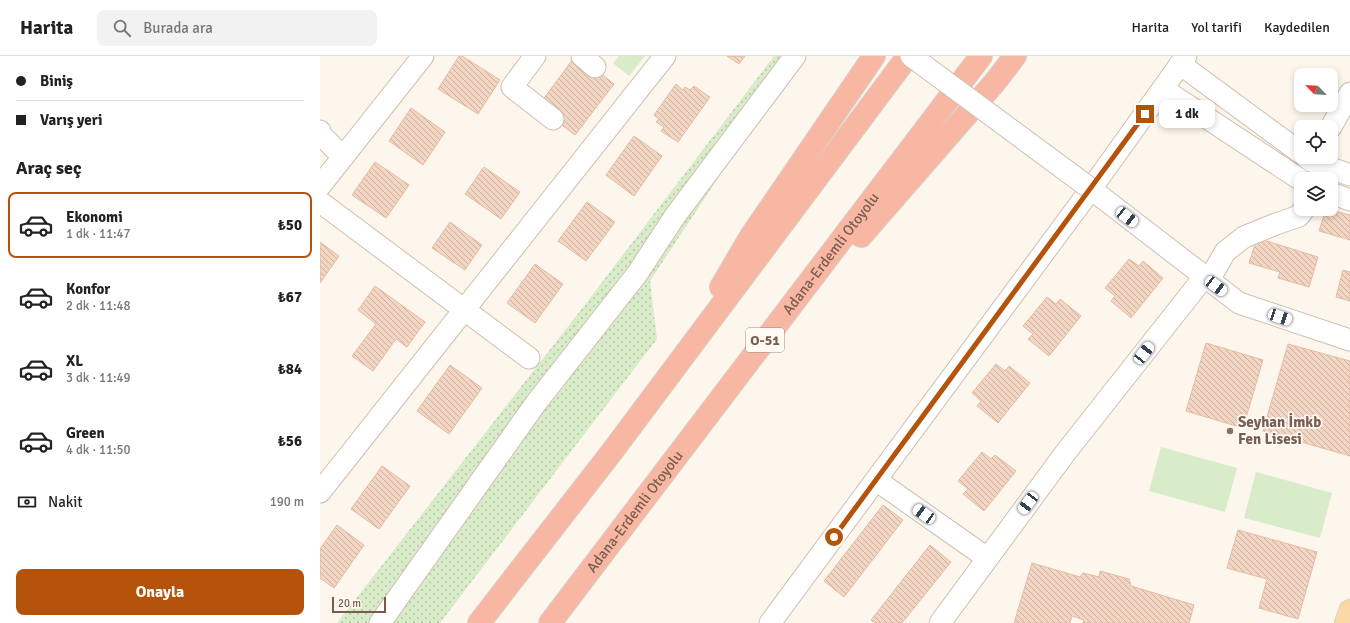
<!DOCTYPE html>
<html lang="tr">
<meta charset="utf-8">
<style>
:root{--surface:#fff;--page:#f2f2f2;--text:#222;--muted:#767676;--line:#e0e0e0;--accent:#b45309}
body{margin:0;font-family:Signika,sans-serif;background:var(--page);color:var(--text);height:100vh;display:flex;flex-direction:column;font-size:15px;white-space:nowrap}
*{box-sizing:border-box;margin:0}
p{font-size:13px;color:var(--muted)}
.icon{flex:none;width:22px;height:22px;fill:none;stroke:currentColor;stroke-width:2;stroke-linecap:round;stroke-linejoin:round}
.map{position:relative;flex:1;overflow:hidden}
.drawer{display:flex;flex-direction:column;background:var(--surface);width:320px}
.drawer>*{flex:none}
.guide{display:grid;align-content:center;height:88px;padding:0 16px;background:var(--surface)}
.needle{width:26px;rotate:295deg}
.controls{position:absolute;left:974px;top:12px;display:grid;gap:8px}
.controls a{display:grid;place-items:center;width:44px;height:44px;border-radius:8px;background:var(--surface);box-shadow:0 2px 6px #0003;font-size:20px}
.scale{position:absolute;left:12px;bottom:10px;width:54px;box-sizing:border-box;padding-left:4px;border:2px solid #7a5c4d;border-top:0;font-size:11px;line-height:14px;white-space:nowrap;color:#7a5c4d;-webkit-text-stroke:3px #fffaf3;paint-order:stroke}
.end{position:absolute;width:18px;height:18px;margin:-9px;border:5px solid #b45309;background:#fff;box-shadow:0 0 0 2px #fff}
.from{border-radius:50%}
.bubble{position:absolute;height:28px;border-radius:8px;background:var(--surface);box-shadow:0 2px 6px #0003;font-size:13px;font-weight:800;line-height:28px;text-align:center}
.car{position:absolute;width:12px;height:24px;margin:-12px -6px;border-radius:5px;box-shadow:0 0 3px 1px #0007;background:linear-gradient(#fff 24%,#345 0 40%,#fff 0 76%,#345 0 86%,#fff 0)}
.guide b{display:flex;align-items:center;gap:14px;height:38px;font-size:15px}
.guide b+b{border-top:1px solid var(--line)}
.guide i{width:10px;height:10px;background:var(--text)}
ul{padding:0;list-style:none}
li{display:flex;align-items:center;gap:12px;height:66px;margin:0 8px 6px;padding:0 8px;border:2px solid transparent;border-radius:8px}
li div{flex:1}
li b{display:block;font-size:15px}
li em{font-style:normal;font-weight:800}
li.current{border-color:var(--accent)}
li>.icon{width:36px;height:36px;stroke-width:1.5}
h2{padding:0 16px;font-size:18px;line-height:48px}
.pay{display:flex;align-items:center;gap:10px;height:44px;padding:0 16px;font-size:15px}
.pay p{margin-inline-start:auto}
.cta{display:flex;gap:8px;margin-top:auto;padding:8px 16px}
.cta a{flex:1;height:46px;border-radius:8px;background:var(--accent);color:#fff;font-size:16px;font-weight:800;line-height:46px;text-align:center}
header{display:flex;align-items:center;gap:24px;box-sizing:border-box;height:56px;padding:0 20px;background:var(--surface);border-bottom:1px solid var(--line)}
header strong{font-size:19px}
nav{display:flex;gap:22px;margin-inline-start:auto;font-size:14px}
.search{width:280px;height:36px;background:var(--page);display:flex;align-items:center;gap:10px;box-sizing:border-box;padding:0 14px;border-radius:8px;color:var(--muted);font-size:15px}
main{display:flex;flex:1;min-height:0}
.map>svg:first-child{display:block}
</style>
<header>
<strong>Harita</strong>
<div class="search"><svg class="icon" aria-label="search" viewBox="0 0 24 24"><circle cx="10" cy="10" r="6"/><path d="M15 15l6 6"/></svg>Burada ara</div>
<nav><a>Harita</a><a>Yol tarifi</a><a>Kaydedilen</a></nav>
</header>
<main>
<section class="drawer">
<div class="guide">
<b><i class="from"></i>Biniş</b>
<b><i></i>Varış yeri</b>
</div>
<h2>Araç seç</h2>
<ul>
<li class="current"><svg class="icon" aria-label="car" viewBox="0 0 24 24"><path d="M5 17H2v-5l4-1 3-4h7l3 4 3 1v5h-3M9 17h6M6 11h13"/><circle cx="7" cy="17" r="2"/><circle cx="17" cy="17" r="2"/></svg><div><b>Ekonomi</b><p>1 dk · 11:47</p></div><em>₺50</em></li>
<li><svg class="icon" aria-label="car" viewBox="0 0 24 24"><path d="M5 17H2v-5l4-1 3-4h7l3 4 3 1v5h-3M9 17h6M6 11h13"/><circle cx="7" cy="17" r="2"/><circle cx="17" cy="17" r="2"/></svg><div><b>Konfor</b><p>2 dk · 11:48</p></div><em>₺67</em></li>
<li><svg class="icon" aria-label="car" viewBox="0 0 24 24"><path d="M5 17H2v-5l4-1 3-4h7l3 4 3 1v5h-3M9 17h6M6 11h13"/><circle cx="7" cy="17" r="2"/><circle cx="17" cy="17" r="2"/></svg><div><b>XL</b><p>3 dk · 11:49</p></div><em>₺84</em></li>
<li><svg class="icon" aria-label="car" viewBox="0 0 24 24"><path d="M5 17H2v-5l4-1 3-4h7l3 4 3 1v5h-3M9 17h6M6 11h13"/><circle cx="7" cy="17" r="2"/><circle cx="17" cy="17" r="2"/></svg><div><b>Green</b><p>4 dk · 11:50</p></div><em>₺56</em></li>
</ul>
<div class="pay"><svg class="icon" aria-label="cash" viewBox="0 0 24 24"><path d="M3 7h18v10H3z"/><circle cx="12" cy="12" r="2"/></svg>Nakit<p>190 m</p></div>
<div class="cta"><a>Onayla</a></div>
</section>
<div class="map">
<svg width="1030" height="567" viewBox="0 0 1030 567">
<defs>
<pattern id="grass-dots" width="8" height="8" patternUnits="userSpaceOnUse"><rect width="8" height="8" fill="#d8ecc9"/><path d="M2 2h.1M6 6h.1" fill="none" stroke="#b4c2a5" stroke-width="1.8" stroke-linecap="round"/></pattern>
<pattern id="building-back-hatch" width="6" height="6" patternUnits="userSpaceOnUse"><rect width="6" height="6" fill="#f3d5c3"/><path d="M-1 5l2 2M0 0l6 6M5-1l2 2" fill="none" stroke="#cab0a1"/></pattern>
</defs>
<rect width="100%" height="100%" fill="#fdf6ec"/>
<polygon fill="url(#grass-dots)" points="454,0 484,0 408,107 330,225 337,283 120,567 17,567 264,250"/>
<g fill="#d8ecc9">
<polygon points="299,0 325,0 309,20 293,7"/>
<polygon points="841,391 917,412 905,456 829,435"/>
<polygon points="936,416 1012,437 1000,482 924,462"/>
</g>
<g fill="url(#building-back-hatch)" stroke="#e6bba3">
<polygon points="139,0 142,0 180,24 158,58 118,33"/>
<polygon points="407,0 425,0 419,8"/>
<polygon points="253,3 276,21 280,17 294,28 255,79 239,67 244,61 222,45"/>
<polygon points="356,28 363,34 365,31 370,34 374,30 390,41 358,86 341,75 344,71 336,66 339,63 334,59"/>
<polygon points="91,52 125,76 103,109 69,85"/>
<polygon points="314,80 342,100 314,140 286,119"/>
<polygon points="55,106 89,129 66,162 32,139"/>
<polygon points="164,111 200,136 181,163 145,138"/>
<polygon points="267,146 295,166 266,205 238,185"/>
<polygon points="1006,153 1030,159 1030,184 999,175"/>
<polygon points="130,166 162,189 145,214 112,192"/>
<polygon points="937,182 998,201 989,231 958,222 960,216 929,207"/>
<polygon points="0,186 19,200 0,227"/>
<polygon points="809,203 819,210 823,205 843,222 811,262 791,245 795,240 785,232"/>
<polygon points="215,208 243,228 215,267 187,247"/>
<polygon points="1023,214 1030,216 1030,245 1016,241"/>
<polygon points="55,230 105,266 87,291 76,283 53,315 32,300 56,268 38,254"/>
<polygon points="727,241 736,248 740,243 761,260 729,300 708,283 713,278 703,270"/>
<polygon points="886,287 943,304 923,372 866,355"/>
<polygon points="968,288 1030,305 1030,400 943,375"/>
<polygon points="676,308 685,315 689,310 710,327 678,367 657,350 661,345 652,337"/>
<polygon points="130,309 162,332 129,378 97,355"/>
<polygon points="662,396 671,403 675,399 696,415 664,455 643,438 648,433 638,425"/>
<polygon points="62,410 90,430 59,473 31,453"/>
<polygon points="563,449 583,464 524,541 504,525"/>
<polygon points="17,469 44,489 14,532 0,522 0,493"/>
<polygon points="918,474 997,496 978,563 939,552 947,523 907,512"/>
<polygon points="610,489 631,506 582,567 555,567 551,564"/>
<polygon points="712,507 760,521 763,517 779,521 780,515 809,523 811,530 874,549 869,567 763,567 764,564 752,560 750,567 694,567"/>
</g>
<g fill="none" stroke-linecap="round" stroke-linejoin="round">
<defs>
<g id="minor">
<polyline points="215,0 192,31 233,63"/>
<polyline points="262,0 275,11"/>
<polyline points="860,8 981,97"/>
<polyline points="843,33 981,124"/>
<polyline points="1011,71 1030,37"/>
<polyline points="0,75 1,79 23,101"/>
<polyline points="986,101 991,105 1030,119"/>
<polyline points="0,130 103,0"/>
<polyline points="771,133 919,247 1030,284"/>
<polyline points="1011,137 1030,144"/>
<polyline points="0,146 209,302"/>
<polyline points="889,224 905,196 924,181 956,168 979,160 984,153"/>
<polyline points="556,424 667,502"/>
<polyline points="0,436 345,0"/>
<polyline points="60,567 216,347 317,218 355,160 475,0"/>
<polyline points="450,567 771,133 866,0"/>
<polyline points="620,567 746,396 884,221"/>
</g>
<polyline id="major" points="1026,567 1030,555"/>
<g id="highway">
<polyline points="541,180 675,26 695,0"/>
<polyline points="401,231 431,180 554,0"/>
<polyline points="159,567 291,397 588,0"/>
<path id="s1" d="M230 567 661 0"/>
</g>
</defs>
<use href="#minor" stroke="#d1beb0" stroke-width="23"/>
<use href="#major" stroke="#dad1cd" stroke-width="24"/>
<use href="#highway" stroke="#dad1cd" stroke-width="24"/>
<use href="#minor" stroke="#fff" stroke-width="21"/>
<use href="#major" stroke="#fbd9a5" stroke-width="22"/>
<use href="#highway" stroke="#f7b7a3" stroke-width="22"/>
<defs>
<polyline id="minor-bridge" points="591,0 771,133"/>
</defs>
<use href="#minor-bridge" stroke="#d1beb0" stroke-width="23" stroke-linecap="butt"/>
<use href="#minor-bridge" stroke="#fff" stroke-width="21"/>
</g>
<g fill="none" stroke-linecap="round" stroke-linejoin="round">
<polyline stroke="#b45309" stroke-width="5" points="514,481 825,58"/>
</g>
<circle fill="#8d6e63" stroke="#fffaf3" stroke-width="1.5" cx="910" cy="375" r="4"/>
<g text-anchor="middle" stroke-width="3.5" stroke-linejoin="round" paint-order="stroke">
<rect fill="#fffaf3" stroke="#a28b7f" stroke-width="1" x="426" y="272" width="38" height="24" rx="3"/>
<g font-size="14" font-weight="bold" fill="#7a5c4d">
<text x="445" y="289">O-51</text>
</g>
<g font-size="15" fill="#7a5c4d" stroke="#fffaf3">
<text dy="5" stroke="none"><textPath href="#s1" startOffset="464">Adana-Erdemli Otoyolu</textPath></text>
<text dy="5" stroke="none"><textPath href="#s1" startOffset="140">Adana-Erdemli Otoyolu</textPath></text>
</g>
<g font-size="15" font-weight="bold" fill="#785e54" stroke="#fffaf3" text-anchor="start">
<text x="918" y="371">Seyhan İmkb<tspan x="918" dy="17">Fen Lisesi</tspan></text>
</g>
</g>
</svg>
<div class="controls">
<a><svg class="needle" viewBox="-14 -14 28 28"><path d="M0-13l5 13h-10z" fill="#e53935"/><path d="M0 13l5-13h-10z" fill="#767676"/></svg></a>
<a><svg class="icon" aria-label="locate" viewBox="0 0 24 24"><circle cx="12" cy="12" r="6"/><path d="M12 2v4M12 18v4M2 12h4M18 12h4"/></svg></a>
<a><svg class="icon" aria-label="layers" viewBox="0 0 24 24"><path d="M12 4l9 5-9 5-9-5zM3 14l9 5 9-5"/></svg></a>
</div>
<div class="scale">20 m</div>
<i class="end from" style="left:514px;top:481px"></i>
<i class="end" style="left:825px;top:58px"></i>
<div class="bubble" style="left:839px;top:44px;width:56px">1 dk</div>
<i class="car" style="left:807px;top:161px;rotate:128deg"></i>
<i class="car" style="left:896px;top:230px;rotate:127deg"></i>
<i class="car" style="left:960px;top:261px;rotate:109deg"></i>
<i class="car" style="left:824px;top:297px;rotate:38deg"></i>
<i class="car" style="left:708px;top:447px;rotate:217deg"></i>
<i class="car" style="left:604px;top:458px;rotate:305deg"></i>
</div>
</main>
